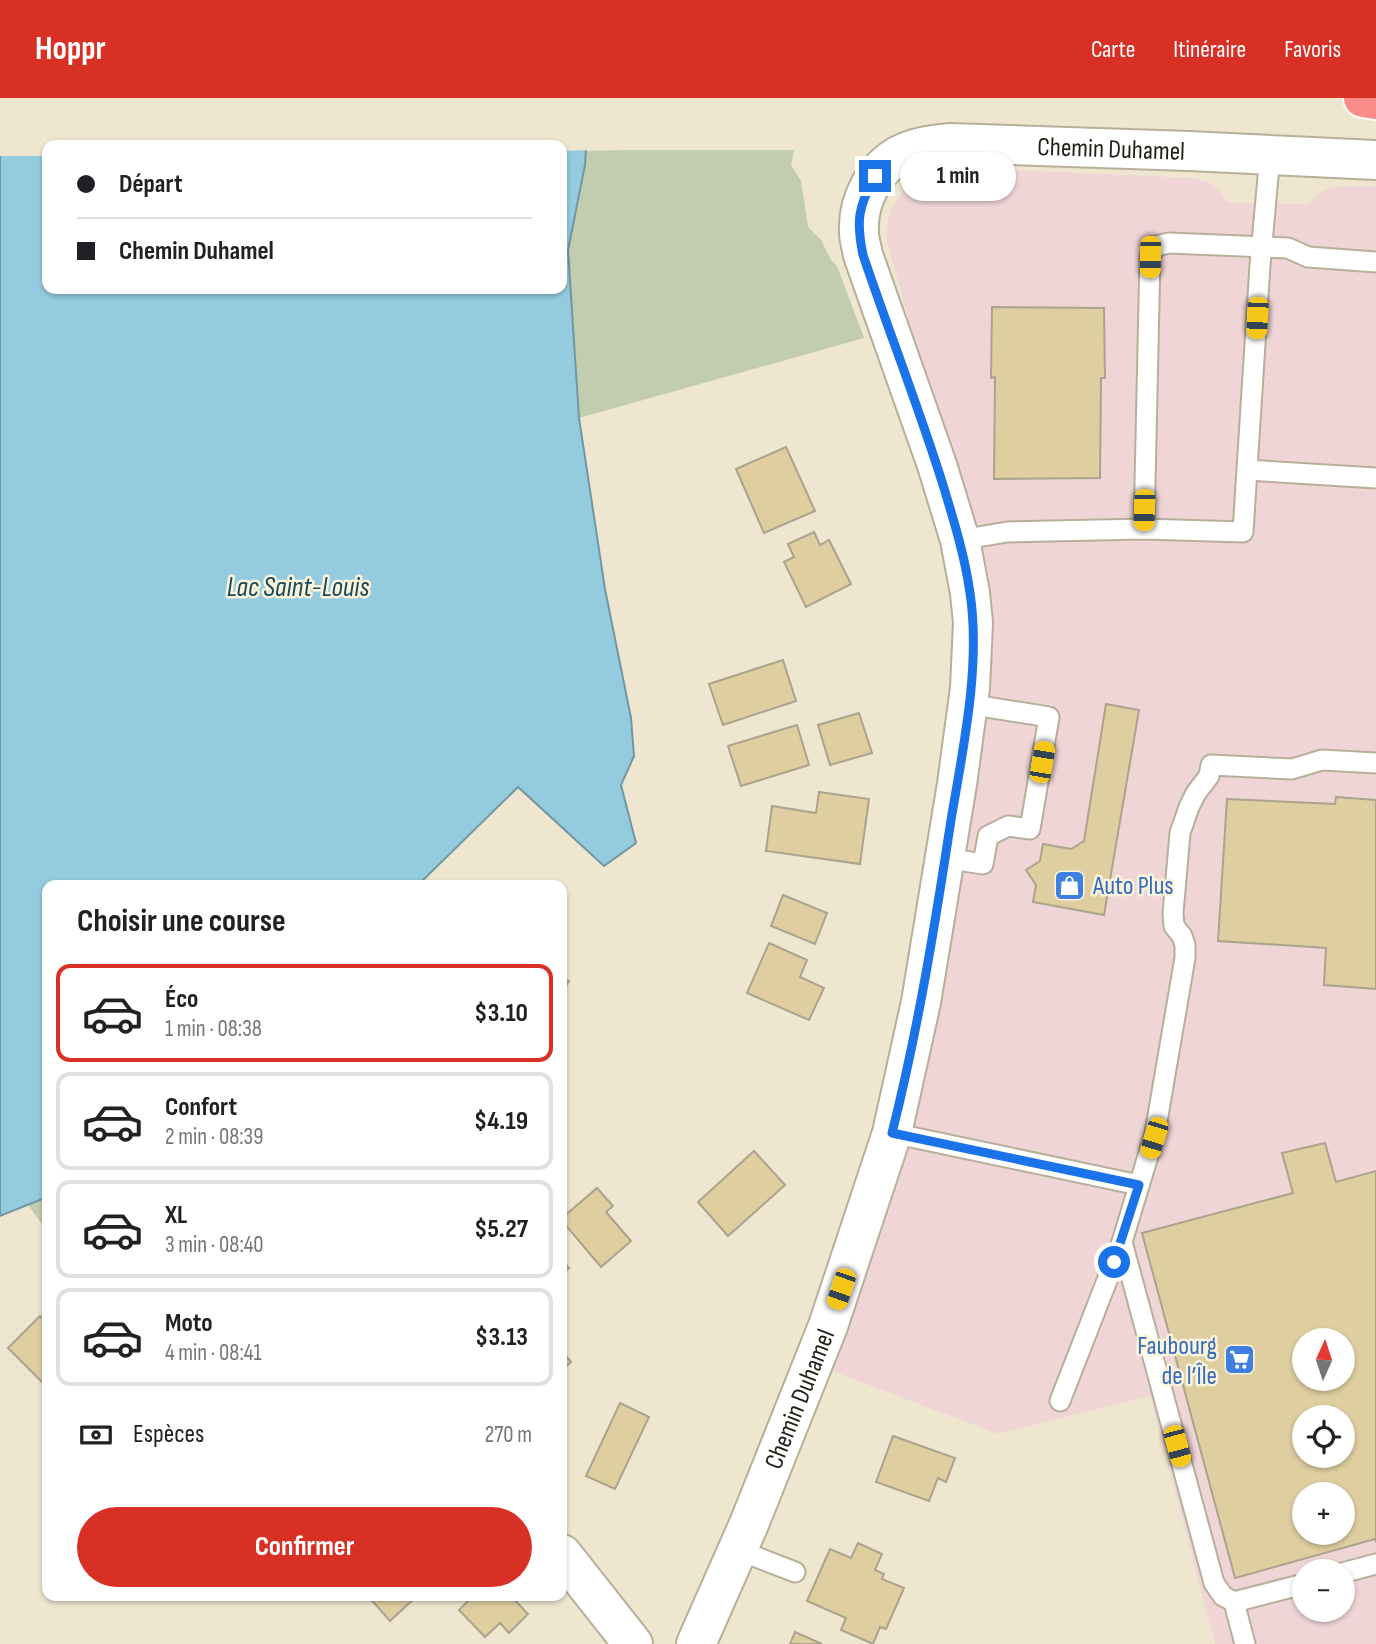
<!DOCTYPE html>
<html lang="fr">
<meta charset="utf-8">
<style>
:root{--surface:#fff;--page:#f6f6f6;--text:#202124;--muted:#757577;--line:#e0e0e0;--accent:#d93025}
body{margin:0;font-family:"Sofia Sans Condensed",sans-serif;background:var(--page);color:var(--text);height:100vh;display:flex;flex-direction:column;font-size:26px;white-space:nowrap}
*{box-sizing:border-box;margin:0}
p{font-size:23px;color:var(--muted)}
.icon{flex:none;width:38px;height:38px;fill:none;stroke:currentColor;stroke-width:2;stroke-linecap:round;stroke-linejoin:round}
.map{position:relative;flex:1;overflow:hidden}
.drawer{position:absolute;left:42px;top:782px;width:525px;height:721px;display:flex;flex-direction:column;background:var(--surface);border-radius:14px;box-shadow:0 2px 5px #0004}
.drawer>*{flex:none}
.hud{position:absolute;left:42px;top:42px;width:525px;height:154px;border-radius:14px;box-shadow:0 2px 5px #0004;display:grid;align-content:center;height:154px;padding:0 35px;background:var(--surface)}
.needle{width:46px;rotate:3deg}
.controls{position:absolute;left:1292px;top:1230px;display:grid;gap:14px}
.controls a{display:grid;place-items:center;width:63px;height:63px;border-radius:50%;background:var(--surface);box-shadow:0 2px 5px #0004;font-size:35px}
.end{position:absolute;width:32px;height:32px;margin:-16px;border:9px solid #1a73e8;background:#fff;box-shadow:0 0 0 4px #fff}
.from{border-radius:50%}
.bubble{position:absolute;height:49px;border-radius:24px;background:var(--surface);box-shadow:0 2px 5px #0004;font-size:23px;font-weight:700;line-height:49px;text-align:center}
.car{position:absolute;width:21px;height:42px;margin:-21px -10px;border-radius:9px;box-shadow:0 0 5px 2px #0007;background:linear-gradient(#f5c518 24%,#345 0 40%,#f5c518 0 76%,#345 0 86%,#f5c518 0)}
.hud b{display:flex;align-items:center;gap:24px;height:66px;font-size:26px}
.hud b+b{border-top:2px solid var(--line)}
.hud i{width:18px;height:18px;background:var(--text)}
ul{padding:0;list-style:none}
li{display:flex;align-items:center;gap:21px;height:98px;margin:0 14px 10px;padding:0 21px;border:4px solid var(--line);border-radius:14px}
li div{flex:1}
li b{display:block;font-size:26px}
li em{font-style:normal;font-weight:700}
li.selected{border-color:var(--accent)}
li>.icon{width:63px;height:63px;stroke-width:1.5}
h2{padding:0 35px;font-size:32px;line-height:84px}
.pay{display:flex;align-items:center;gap:18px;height:77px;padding:0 35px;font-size:26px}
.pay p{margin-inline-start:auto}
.button{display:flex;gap:14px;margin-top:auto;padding:14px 35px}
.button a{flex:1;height:80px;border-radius:42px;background:var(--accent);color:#fff;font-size:28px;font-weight:700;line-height:80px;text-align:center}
header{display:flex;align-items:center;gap:42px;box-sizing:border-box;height:98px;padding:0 35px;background:var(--accent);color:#fff}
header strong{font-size:33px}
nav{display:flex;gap:38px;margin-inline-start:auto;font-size:24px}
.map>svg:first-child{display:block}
</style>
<header>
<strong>Hoppr</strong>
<nav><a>Carte</a><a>Itinéraire</a><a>Favoris</a></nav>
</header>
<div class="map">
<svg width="1376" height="1546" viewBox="0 0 1376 1546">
<rect width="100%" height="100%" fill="#eee6cf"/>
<path fill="#f0d5d7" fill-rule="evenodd" d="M961 70 1194 80 1210 85 1221 94 1228 105 1308 106 1322 93 1339 88H1376V1546H1215L1150 1298 998 1336 827 1271 880 1135 922 996 944 895 983 630 990 540V483L980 437 913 237 887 143V130L890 113 900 98 921 80 938 74ZM1304 1242H1342V1281H1304ZM1304 1320H1342V1358H1304ZM1304 1396H1342V1435H1304ZM1304 1474H1342V1512H1304Z"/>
<g fill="#c2ccae">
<polygon points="627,52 794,52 791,67 801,83 808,129 821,142 831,162 837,168 864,240 579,320 568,152 585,67 586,53"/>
<polygon points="47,1099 47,1133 28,1107"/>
</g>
<path fill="#94cbdf" stroke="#7297a3" stroke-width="2" fill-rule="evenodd" d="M0 0H589L585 67 568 152 579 320 605 491 631 620 634 658 621 687 636 745 604 768 518 689 418 787 47 788V1099L0 1118ZM47 47H562V191H47Z"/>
<polygon fill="#eee6cf" points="0,0 592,0 590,52 562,53 562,47 47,47 47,58 0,58"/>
<g fill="#decea0" stroke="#aba38d" stroke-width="2" fill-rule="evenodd">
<polygon points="992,209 1104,210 1105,280 1101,280 1100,380 994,381 995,279 991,280"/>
<polygon points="786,349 815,413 764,435 736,371"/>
<polygon points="814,434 820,447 829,442 851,486 806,509 784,464 794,459 788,446"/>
<polygon points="783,562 796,603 723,627 709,586"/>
<polygon points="1106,606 1139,612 1104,817 1033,804 1036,787 1026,772 1040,763 1043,746 1071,751 1084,743"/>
<polygon points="859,615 872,655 830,667 818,627"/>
<polygon points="797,627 809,667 741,688 728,648"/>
<polygon points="819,694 869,701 860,766 766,753 772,708 816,715"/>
<polygon points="1336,699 1376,702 1376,891 1324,887 1326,850 1218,843 1227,701 1335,706"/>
<polygon points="783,797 827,815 815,846 771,828"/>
<polygon points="769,845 807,862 800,879 824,890 809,922 747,895"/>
<polygon points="562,879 569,883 562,894"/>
<path d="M1325 1045 1336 1084 1376 1073V1444L1375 1441 1235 1480 1142 1135 1293 1095 1282 1055ZM1304 1242H1342V1281H1304ZM1304 1320H1342V1358H1304ZM1304 1396H1342V1435H1304Z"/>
<polygon points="754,1053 785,1087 728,1138 698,1104"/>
<polygon points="597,1090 613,1108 606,1114 631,1143 601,1169 562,1123 562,1120"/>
<polygon points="562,1161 569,1170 562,1176"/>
<polygon points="40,1218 47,1225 47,1289 8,1250"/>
<polygon points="562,1253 571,1264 562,1272"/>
<polygon points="620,1305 649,1319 615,1391 586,1378"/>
<polygon points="893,1338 955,1360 946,1384 938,1380 929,1403 876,1384"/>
<polygon points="858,1445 882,1456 875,1472 884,1476 882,1481 904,1490 886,1531 880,1529 873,1546 841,1532 846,1520 807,1503 830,1451 851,1460"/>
<polygon points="368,1498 417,1498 390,1523"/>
<polygon points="473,1498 511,1498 528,1516 509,1535 500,1525 485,1539 459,1512"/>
<polygon points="795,1534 822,1546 790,1546"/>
</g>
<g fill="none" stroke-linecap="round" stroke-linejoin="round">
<defs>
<g id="lane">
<polyline points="1247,372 1376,380"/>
<polyline points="1144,431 1150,158 1156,148 1169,145 1288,150 1308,159 1376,164"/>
<polyline points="960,442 1007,434 1144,431 1243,434 1260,167 1270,57"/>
<polyline points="945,760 983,766 988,738 1008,728 1030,731 1049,619 968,606"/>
<polyline points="892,1035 1139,1087"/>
<polyline points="1122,1144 1214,1485 1223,1498 1234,1504 1245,1546"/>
<polyline points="1060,1303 1122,1144 1155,1035 1185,860 1185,847 1182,838 1174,828 1173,815 1180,735 1189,709 1196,695 1209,678 1211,667 1292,671 1322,662 1376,665"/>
<polyline points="738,1452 795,1474"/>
<polyline points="1342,1475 1376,1466"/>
<polyline points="1234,1504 1304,1486"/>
</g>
<polyline id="street" points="562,1456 633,1546"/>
<g id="secondary">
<path id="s1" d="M696 1546 749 1426 828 1228 892 1035 921 904 957 686 970 590 973 525 970 495 960 442 937 367 863 157C862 150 859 142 859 135 857 103 875 67 906 54 920 48 934 47 949 45L1189 53 1376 62"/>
</g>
<polyline id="highway" points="1363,0 1376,2"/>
</defs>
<use href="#lane" stroke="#b7af99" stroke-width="23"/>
<use href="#street" stroke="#b7af99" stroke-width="42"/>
<use href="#secondary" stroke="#b7af99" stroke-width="42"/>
<use href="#highway" stroke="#fff" stroke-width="42"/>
<use href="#lane" stroke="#fff" stroke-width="19"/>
<use href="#street" stroke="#fff" stroke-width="38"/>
<use href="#secondary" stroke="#fff" stroke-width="38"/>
<use href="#highway" stroke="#fc8c88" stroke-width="38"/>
</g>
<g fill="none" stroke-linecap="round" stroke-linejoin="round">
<path stroke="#1a73e8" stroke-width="9" d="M875 78C858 109 856 123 863 157 889 234 919 310 943 387 954 423 965 459 970 495 981 567 963 651 951 722 935 827 918 932 892 1035L1139 1087 1114 1164"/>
</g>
<defs>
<symbol id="shop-square" viewBox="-11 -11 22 22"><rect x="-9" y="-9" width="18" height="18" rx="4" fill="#3f7fe0" stroke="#fbf4dc"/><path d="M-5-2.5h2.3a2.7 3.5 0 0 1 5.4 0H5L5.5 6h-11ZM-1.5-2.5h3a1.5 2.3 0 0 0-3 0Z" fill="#fff"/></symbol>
<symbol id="supermarket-square" viewBox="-11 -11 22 22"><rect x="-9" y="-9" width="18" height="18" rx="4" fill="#3f7fe0" stroke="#fbf4dc"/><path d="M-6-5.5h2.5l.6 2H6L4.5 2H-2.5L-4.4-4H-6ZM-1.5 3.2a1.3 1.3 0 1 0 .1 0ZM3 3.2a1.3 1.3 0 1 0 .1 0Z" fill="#fff"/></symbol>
</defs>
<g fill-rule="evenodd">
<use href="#shop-square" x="1052" y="770" width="35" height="35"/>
<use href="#supermarket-square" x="1222" y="1244" width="35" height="35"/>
</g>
<g text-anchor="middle" stroke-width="5" stroke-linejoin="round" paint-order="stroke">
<g font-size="26" fill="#211e16" stroke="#fbf4dc">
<text dy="9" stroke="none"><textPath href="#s1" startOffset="1778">Chemin Duhamel</textPath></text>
<text dy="9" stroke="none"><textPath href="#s1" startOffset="266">Chemin Duhamel</textPath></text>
</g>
<g font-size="26" fill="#366cbe" stroke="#fbf4dc" text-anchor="start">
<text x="1093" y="796">Auto Plus</text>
<text x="1217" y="1256" text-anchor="end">Faubourg<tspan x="1217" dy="30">de l’Île</tspan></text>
</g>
<g font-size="28" font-style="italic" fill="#194856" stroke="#fbf4dc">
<text x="298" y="498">Lac Saint-Louis</text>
</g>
</g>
</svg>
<div class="controls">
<a><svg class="needle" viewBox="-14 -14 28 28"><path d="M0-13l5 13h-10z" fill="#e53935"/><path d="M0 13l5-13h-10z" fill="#757577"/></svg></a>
<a><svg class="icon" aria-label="locate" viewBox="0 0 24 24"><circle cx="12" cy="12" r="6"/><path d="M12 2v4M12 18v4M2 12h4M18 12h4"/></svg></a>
<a>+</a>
<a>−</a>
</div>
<i class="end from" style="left:1114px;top:1164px"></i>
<i class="end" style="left:875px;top:78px"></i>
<div class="bubble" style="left:900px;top:54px;width:116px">1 min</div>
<i class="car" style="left:1150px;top:159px;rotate:181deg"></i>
<i class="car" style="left:1257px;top:220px;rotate:183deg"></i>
<i class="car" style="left:1144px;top:412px;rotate:182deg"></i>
<i class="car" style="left:1042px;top:664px;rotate:10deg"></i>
<i class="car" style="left:1154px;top:1040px;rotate:197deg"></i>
<i class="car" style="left:841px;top:1191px;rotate:199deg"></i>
<i class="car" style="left:1177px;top:1348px;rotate:165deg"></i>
<div class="hud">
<b><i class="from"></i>Départ</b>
<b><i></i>Chemin Duhamel</b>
</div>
<section class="drawer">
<h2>Choisir une course</h2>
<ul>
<li class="selected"><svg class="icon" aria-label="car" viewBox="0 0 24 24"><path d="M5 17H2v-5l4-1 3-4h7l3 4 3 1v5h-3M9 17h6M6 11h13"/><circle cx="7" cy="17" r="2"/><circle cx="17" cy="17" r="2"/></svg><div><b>Éco</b><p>1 min · 08:38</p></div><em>$3.10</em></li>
<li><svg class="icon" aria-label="car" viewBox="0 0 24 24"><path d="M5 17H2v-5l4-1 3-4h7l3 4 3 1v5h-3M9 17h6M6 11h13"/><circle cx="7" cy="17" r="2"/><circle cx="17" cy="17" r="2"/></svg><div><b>Confort</b><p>2 min · 08:39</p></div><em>$4.19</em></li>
<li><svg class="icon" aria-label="car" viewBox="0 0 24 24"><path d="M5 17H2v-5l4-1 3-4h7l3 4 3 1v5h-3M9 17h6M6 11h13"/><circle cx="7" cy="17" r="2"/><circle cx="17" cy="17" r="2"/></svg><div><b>XL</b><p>3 min · 08:40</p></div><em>$5.27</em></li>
<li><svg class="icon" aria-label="car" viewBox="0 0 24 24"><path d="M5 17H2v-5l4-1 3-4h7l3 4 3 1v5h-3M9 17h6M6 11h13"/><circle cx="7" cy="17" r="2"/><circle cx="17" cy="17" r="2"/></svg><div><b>Moto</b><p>4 min · 08:41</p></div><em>$3.13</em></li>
</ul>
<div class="pay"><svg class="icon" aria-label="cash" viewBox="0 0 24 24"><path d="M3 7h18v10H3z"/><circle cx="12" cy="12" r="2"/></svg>Espèces<p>270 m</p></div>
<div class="button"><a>Confirmer</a></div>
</section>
</div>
